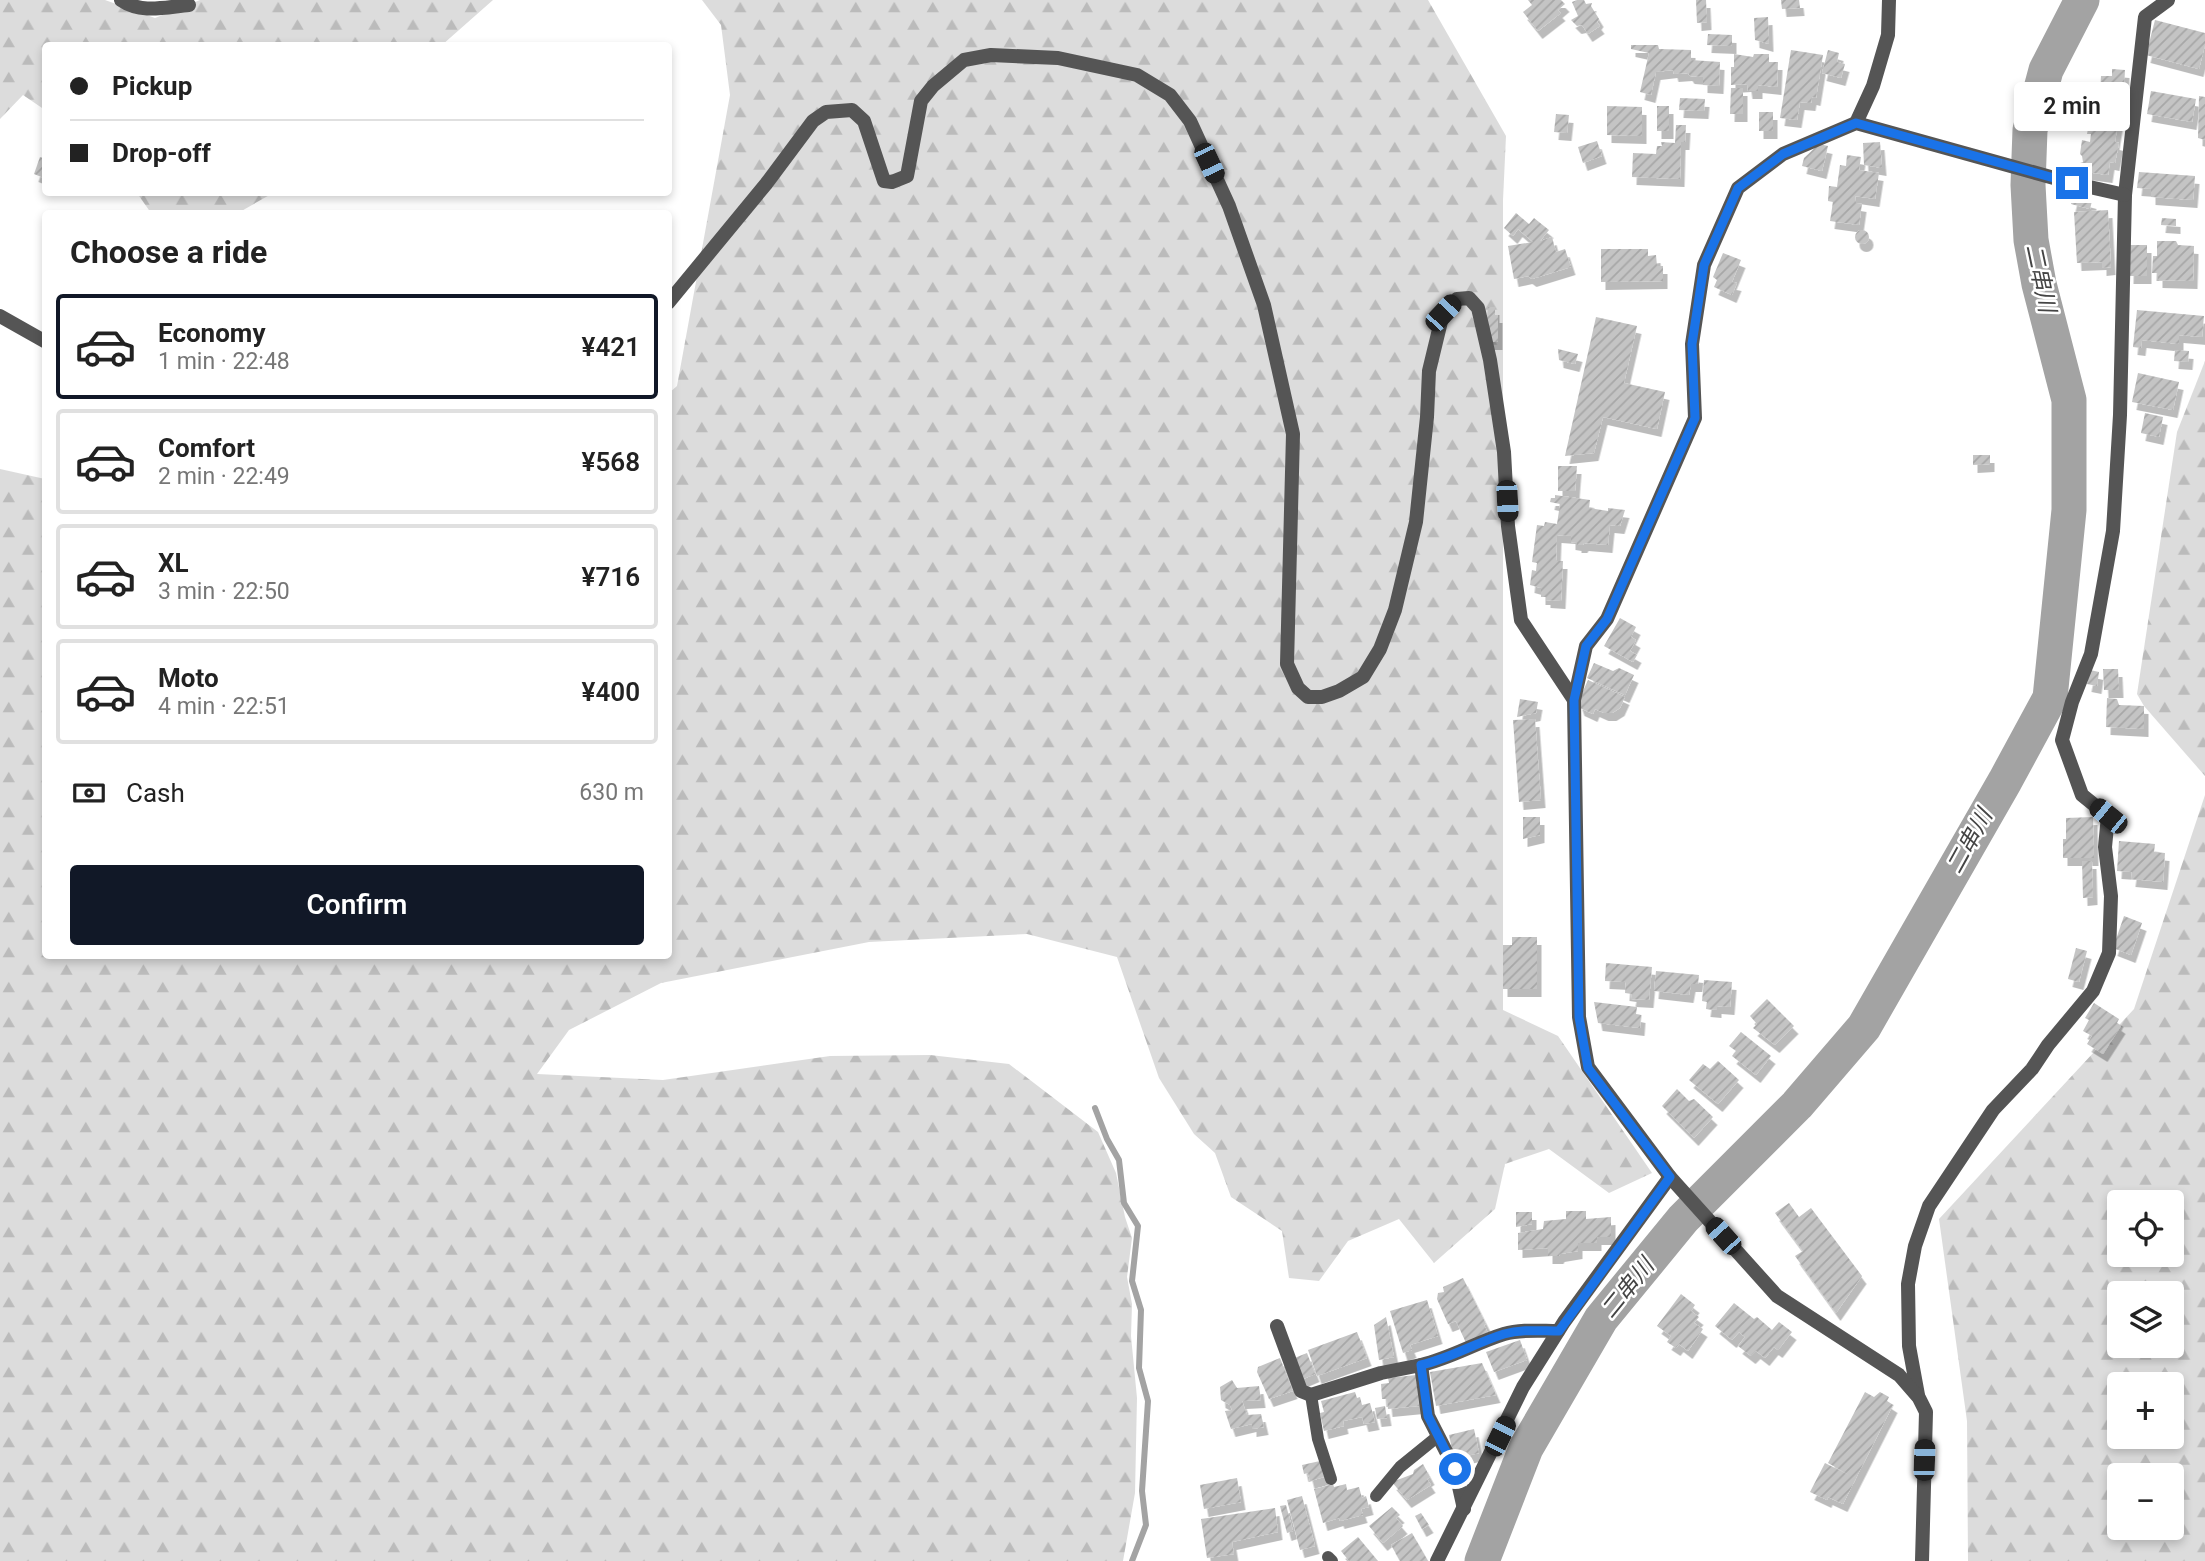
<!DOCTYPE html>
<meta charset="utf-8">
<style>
:root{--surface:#fff;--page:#f6f6f6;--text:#222;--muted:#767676;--line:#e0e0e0;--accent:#111827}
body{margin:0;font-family:Roboto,"Noto Sans JP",sans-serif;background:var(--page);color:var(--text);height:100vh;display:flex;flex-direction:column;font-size:26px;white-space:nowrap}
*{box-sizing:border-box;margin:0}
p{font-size:23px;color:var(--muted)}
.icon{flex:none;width:38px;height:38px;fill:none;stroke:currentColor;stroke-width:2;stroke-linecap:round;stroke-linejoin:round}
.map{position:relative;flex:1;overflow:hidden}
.drawer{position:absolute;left:42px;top:210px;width:630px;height:749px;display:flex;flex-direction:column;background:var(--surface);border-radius:7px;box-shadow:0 4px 10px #0003}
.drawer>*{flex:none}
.banner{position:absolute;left:42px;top:42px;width:630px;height:154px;border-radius:7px;box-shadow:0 4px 10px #0003;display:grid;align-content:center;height:154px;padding:0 28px;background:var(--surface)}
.tools{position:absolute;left:2107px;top:1190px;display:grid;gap:14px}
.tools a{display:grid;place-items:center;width:77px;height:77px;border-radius:7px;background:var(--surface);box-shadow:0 4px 10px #0003;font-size:35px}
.end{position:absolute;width:32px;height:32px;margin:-16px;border:9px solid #1a73e8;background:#fff;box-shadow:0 0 0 4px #fff}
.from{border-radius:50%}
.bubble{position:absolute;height:49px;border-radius:7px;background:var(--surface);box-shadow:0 4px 10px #0003;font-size:23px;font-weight:600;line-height:49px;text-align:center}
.car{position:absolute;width:21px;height:42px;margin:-21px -10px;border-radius:9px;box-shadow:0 0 5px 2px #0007;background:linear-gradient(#222 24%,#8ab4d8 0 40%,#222 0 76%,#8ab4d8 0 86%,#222 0)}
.banner b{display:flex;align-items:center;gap:24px;height:66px;font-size:26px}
.banner b+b{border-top:2px solid var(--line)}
.banner i{width:18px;height:18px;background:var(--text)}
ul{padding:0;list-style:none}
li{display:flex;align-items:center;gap:21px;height:105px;margin:0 14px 10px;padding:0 14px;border:4px solid var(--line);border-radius:7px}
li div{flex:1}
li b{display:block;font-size:26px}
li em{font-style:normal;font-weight:600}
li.selected{border-color:var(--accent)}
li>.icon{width:63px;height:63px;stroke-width:1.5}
h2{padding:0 28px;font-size:32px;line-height:84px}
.pay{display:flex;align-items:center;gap:18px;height:77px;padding:0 28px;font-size:26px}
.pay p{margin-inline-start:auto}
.button{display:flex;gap:14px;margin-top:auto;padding:14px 28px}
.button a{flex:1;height:80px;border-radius:7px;background:var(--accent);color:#fff;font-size:28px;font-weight:600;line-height:80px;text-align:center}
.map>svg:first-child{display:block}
</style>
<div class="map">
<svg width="2205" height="1561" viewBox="0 0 2205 1561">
<defs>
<pattern id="forest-firs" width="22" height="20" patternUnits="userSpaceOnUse" patternTransform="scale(1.75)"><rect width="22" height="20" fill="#dcdcdc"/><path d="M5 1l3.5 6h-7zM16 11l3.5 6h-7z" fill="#bbb"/></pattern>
<pattern id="building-hatch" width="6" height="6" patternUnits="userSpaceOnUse" patternTransform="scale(1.75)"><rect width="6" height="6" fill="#c4c4c4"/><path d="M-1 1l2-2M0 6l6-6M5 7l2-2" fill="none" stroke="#a7a7a7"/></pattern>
<filter id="shadow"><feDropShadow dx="4.5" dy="8" stdDeviation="0" flood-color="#0004"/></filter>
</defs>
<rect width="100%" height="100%" fill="#fff"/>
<g fill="url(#forest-firs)" fill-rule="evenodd">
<polygon points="0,0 105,0 155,18 200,0 493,0 442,45 46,46 45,110 23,95 0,119"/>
<polygon points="702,0 1428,0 1506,136 1503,200 1503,1010 1558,1036 1652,1173 1609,1193 1549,1149 1505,1164 1495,1209 1434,1263 1399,1219 1348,1241 1319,1281 1289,1278 1282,1231 1231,1197 1215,1153 1194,1134 1159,1078 1117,957 1027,934 869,942 661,983 569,1030 537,1074 663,1080 830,1056 930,1055 1009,1064 1098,1132 1116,1173 1125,1217 1132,1238 1127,1277 1132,1304 1131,1336 1137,1398 1135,1493 1123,1561 0,1561 0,469 45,479 46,956 668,956 669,393 677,386 730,95 721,25"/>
<polygon points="137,193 273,193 238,213 151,213"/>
<polygon points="2205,361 2205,776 2144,706 2137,694 2177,432"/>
<path d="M2205 795V1561H1968L1967 1421 1939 1219 2134 1009ZM2119 1202H2172V1255H2119ZM2119 1293H2172V1346H2119ZM2119 1384H2172V1437H2119ZM2119 1475H2172V1528H2119Z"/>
</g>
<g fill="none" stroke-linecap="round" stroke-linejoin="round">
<polyline stroke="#a3a3a3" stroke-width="6" points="1095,1108 1107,1139 1119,1160 1124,1203 1138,1226 1132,1281 1141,1310 1139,1368 1148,1401 1142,1491 1146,1525 1132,1561"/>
<polyline stroke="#a3a3a3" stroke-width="35" points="1482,1561 1526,1448 1601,1319 1683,1219 1797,1105 1864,1027 2005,781 2050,698 2069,510 2069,400 2039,284 2031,240 2028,185 2030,130 2046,70 2082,0"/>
</g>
<g fill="url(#building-hatch)" filter="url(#shadow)">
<polygon points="1528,0 1561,0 1565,4 1558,10 1561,13 1538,31 1523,12 1532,5"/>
<polygon points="1577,0 1584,0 1586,4 1592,3 1591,6 1599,19 1597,22 1600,26 1588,34 1582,25 1577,26 1571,20 1578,16 1572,2"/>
<polygon points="1696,0 1706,0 1707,22 1697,23"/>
<polygon points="1781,0 1799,0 1800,8 1782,9"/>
<polygon points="1768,17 1769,44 1755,40 1754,18"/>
<polygon points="2155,20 2205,33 2205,45 2199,69 2146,55"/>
<polygon points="1708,34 1732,35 1732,46 1707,45"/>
<polygon points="1631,45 1658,45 1659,49 1691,50 1691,60 1720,62 1719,86 1703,85 1703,77 1690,76 1688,73 1674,74 1673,70 1656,72 1651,95 1640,92 1649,53 1631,49"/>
<polygon points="1791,50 1823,55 1816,98 1812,97 1811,103 1800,102 1797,120 1780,118"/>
<polygon points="1828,50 1839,53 1837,62 1845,64 1841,78 1822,73"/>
<polygon points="1734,54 1753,57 1754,54 1769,54 1769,62 1778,62 1777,87 1758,85 1758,91 1748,91 1747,84 1731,85 1731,67 1734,67"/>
<polygon points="2112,69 2125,70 2123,112 2092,110 2093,92 2100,93 2101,76 2112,76"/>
<polygon points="1731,88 1743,88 1743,114 1730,114"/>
<polygon points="2151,91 2196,99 2192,122 2147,114"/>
<polygon points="2199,96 2205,97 2205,140 2198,138"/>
<polygon points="1680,98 1705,99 1704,111 1679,110"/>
<polygon points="1607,106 1642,107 1642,136 1607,135"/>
<rect x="1657" y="106" width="12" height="25"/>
<rect x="1759" y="112" width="14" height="19"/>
<polygon points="2091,113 2119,117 2115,142 2119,143 2115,163 2110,162 2108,175 2078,171 2080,163 2083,162 2082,156 2080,154 2082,140 2090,142 2091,134 2087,134"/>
<polygon points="1556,114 1569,115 1567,133 1554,132"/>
<polygon points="1676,125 1686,125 1685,142 1681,142 1680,179 1632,177 1633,153 1656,154 1657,146 1662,146 1661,142 1675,143"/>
<polygon points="1597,141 1602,156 1583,163 1578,147"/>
<polygon points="1880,142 1882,168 1864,165 1863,143"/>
<polygon points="1819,144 1828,146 1822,171 1802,166 1804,158"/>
<polygon points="1847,155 1861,157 1859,170 1879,173 1875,199 1855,196 1856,203 1862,204 1859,225 1830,221 1833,202 1828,201 1829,186 1837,187 1840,165 1846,166"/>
<polygon points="40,157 46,159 44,178 34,174"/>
<polygon points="2139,172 2195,176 2193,200 2151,197 2151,189 2137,188"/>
<polygon points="2073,196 2092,201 2090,209 2071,204"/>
<polygon points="2108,210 2111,267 2102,268 2102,262 2077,263 2074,212"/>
<polygon points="1516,213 1529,224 1534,218 1549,230 1540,241 1552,237 1556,252 1565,249 1571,267 1532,279 1528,276 1514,279 1508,246 1533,242 1518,229 1513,236 1504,228"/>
<polygon points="2162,218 2176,219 2176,226 2161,225"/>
<circle cx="1862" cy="237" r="7"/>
<polygon points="2157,241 2176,241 2178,245 2194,246 2193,281 2158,280 2158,273 2152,273 2153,256 2157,256"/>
<polygon points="2130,245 2147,245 2147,276 2129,276"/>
<polygon points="1601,249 1648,249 1648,256 1656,255 1657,266 1663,266 1663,281 1601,282"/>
<polygon points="1723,253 1741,260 1732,282 1737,283 1732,295 1714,287 1717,280 1713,277"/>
<polygon points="1488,307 1495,307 1495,315 1498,315 1498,342 1485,342"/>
<polygon points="2137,310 2204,316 2202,337 2179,335 2179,344 2142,340 2141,348 2133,347"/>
<polygon points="1596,317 1637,326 1624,383 1665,392 1657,429 1603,417 1594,453 1565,456"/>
<polygon points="1558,349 1578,354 1575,364 1559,360"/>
<polygon points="2175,350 2189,351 2188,362 2174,361"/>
<polygon points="2138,373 2179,382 2173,410 2132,402"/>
<polygon points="2145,413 2163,417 2159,437 2141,433"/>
<polygon points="1973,455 1990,455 1990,464 1973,465"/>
<polygon points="1558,466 1577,466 1575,491 1558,491"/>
<polygon points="1555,495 1590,500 1589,508 1608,511 1608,508 1625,510 1620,526 1610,525 1608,545 1584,543 1583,545 1577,545 1577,543 1571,542 1571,536 1557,535 1556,561 1563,561 1561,601 1546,600 1546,597 1541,597 1541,588 1530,585 1532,570 1536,571 1537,563 1532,562 1537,525 1544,526 1545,522 1557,524 1560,504 1550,502 1551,498 1555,498"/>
<polygon points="1620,618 1636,627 1631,637 1636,640 1630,651 1637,655 1633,662 1604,646"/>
<polygon points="1594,663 1613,671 1619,668 1634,675 1625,695 1587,678"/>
<polygon points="2103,669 2118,669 2119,690 2104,690"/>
<polygon points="2090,670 2099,672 2097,686 2087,684"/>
<polygon points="1588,680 1625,697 1620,708 1612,713 1604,713 1595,709 1593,714 1580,708 1578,702"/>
<polygon points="2107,698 2117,699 2119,705 2144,706 2144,729 2106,727"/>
<polygon points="1520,699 1538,702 1536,713 1517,717"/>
<polygon points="1535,719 1541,800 1519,802 1513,720"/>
<polygon points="1523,817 1540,817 1540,835 1523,839"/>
<polygon points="2093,817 2094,858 2063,858 2063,839 2066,839 2066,818"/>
<polygon points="2119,841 2155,844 2154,852 2165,853 2163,882 2131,879 2132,872 2117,871"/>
<polygon points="2082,861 2092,861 2093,897 2083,898"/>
<polygon points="2124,916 2142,923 2131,955 2113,948"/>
<polygon points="1512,937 1537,937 1537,989 1503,989 1503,945 1512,945"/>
<polygon points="2076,948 2087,951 2079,982 2068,979"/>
<polygon points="1606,963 1652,967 1649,1000 1631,999 1632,994 1625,993 1626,982 1605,981"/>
<polygon points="1656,971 1699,975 1698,984 1691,984 1689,995 1654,991"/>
<polygon points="1704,980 1732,982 1730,1007 1717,1006 1717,1010 1706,1009 1707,1002 1702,1001"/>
<polygon points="1767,999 1794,1026 1775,1045 1753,1028 1757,1024 1750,1016"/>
<polygon points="1594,1002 1637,1007 1636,1014 1641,1015 1640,1028 1598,1023"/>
<polygon points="2094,1003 2119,1019 2117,1023 2121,1026 2103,1054 2087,1044 2092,1036 2083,1031 2089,1020 2085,1018"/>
<polygon points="1741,1032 1771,1056 1756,1075 1732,1056 1736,1051 1729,1046"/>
<polygon points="1718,1061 1739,1080 1718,1104 1689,1080 1703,1064 1710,1069"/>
<polygon points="1677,1089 1689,1101 1694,1099 1713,1117 1694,1138 1662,1106"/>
<polygon points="1789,1203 1799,1217 1811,1208 1862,1276 1836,1313 1795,1256 1803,1251 1775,1213"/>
<polygon points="1566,1211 1586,1211 1586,1219 1611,1217 1611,1237 1597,1237 1597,1243 1578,1243 1578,1251 1560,1254 1559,1256 1548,1256 1548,1248 1518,1250 1518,1233 1543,1229 1544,1221 1566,1219"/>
<polygon points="1516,1212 1532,1212 1532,1224 1516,1227"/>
<polygon points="1463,1278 1486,1324 1484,1325 1489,1335 1467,1345 1456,1321 1448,1324 1437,1299 1438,1293 1444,1292 1443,1287"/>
<polygon points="1681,1294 1695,1305 1691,1311 1699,1317 1694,1323 1703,1329 1688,1351 1679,1344 1676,1348 1667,1342 1671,1336 1657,1326"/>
<polygon points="1427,1300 1438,1336 1410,1345 1412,1350 1403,1353 1390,1311"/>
<polygon points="1734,1303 1754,1319 1757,1317 1772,1330 1779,1322 1792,1332 1778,1350 1774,1347 1765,1358 1756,1351 1751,1356 1738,1346 1745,1337 1739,1332 1732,1340 1715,1326"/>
<polygon points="1386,1317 1394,1357 1379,1360 1374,1325"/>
<polygon points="1357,1332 1367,1358 1317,1376 1308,1350"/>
<polygon points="1520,1340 1527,1360 1494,1372 1486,1352"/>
<polygon points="1307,1353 1315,1374 1301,1380 1292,1359"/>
<polygon points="1280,1358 1293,1391 1269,1399 1257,1372 1258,1367"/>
<polygon points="1482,1363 1496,1395 1436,1406 1430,1372"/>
<polygon points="1416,1375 1419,1406 1388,1409 1387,1399 1382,1399 1381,1384 1389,1383 1388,1378"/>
<polygon points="1232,1380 1237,1388 1259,1386 1261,1400 1242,1401 1247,1415 1261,1414 1264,1427 1252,1429 1252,1424 1231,1429 1225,1411 1232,1410 1230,1405 1221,1400 1220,1387"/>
<polygon points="1355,1392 1357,1398 1360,1397 1362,1405 1370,1403 1375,1422 1364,1424 1362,1417 1343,1421 1344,1426 1324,1431 1320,1413 1324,1412 1321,1401"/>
<polygon points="1865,1392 1874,1397 1880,1392 1889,1397 1887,1401 1893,1405 1843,1504 1828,1497 1827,1500 1810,1492 1825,1463 1849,1475 1828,1463"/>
<polygon points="1385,1406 1387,1418 1377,1419 1375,1408"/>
<polygon points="1474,1429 1479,1453 1454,1459 1449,1435"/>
<polygon points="1320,1461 1324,1477 1310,1481 1308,1473 1304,1474 1302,1465"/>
<polygon points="1423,1464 1430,1477 1427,1479 1431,1485 1407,1500 1392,1482 1413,1474 1414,1470"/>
<polygon points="1237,1478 1241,1502 1204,1509 1200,1485"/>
<polygon points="1333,1484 1334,1487 1346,1484 1347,1490 1359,1487 1362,1498 1366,1496 1369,1507 1361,1509 1363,1515 1340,1521 1339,1518 1323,1523 1314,1489"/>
<polygon points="1302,1496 1315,1546 1300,1550 1287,1500"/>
<polygon points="1286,1505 1293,1531 1287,1533 1280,1506"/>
<polygon points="1392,1507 1400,1515 1396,1518 1403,1526 1383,1543 1369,1526"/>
<polygon points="1275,1508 1278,1532 1232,1542 1234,1554 1207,1558 1201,1519"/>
<polygon points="1421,1513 1429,1525 1422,1529 1415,1516"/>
<polygon points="1412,1533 1428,1561 1400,1561 1391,1545"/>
<polygon points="1358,1537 1378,1561 1349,1561 1341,1551"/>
</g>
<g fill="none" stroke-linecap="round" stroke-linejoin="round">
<g stroke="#555" stroke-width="12">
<polyline points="1311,1395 1318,1439 1331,1479"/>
<polyline points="1376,1496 1400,1467 1437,1437"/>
<polyline points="1328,1557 1332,1561"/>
</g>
<g stroke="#555" stroke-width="14">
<path d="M121 0C141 14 166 7 189 5"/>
<polyline points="1856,123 1873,86 1888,35 1889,0"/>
<polyline points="668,303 766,184 813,121 826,112 852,110 864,121 884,181 892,182 907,176 921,101 933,86 964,60 991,55 1058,58 1137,75 1170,95 1190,121 1229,206 1264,305 1293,434 1287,664 1298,688 1308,697 1322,697 1339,691 1363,677 1380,649 1395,610 1416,522 1427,417 1429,371 1443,313 1457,299 1469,298 1478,308 1490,360 1504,452 1508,526 1521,620 1574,700"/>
<polyline points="0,316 46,342"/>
<polyline points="1277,1326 1301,1391 1311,1395 1381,1373 1421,1365 1428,1416 1455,1469 1464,1509"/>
<path d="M1421 1365C1451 1358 1475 1343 1504 1334 1521 1329 1540 1331 1558 1331"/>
<polyline points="1918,1395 1909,1346 1908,1284 1915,1246 1929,1206 1993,1110 2032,1069 2048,1045 2093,991 2109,953 2111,896 2105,847 2108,816 2082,795 2062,740 2072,702 2091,654 2113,531 2120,415 2125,195 2145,17 2168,0"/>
<polyline points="1437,1561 1523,1387 1564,1322 1670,1177"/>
<polyline points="1922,1561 1926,1412 1919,1398 1899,1375 1777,1296 1670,1177 1588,1067 1579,1017 1574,700 1586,646 1607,619 1695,418 1692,344 1704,265 1738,188 1783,154 1856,123 2072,183 2125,195"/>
</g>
</g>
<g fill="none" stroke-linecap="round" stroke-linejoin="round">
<path stroke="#1a73e8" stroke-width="9" d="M1455 1469 1428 1416 1421 1365C1451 1358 1475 1343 1504 1334 1522 1329 1540 1331 1559 1331L1670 1177 1588 1068 1579 1017 1574 700 1586 646 1607 619 1695 418 1692 344 1704 265 1738 188 1783 154 1856 123 2072 183"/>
</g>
<g text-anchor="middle" stroke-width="5" stroke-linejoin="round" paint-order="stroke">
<g font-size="23" font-style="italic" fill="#444" stroke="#fff">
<text transform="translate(2041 278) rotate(78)" y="8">二串川</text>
<text transform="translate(1969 841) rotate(-61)" y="8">二串川</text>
<text transform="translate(1627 1288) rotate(-51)" y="8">二串川</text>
</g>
</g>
</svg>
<div class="tools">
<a><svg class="icon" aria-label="locate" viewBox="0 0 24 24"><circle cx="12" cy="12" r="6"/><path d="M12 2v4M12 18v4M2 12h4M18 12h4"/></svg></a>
<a><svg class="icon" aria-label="layers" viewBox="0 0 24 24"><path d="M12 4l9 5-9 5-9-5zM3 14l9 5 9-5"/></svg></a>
<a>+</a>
<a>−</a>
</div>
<i class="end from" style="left:1455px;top:1469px"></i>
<i class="end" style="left:2072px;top:183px"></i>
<div class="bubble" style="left:2014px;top:82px;width:116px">2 min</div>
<i class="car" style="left:1209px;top:163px;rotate:155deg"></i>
<i class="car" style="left:1443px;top:313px;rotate:43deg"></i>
<i class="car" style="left:1507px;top:501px;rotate:177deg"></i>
<i class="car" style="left:2108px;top:816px;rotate:309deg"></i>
<i class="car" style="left:1723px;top:1236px;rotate:318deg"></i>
<i class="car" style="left:1500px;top:1436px;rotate:26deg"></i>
<i class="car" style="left:1924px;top:1460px;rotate:2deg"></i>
<div class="banner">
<b><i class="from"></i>Pickup</b>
<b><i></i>Drop-off</b>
</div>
<section class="drawer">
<h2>Choose a ride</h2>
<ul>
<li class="selected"><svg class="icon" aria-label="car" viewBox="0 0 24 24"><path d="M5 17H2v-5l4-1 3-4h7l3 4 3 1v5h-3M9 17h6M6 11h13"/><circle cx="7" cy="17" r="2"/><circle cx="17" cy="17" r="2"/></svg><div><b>Economy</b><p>1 min · 22:48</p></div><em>¥421</em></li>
<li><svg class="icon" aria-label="car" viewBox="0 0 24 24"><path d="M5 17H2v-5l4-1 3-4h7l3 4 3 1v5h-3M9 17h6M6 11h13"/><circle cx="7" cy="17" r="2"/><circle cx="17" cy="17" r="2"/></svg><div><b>Comfort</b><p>2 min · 22:49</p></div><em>¥568</em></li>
<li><svg class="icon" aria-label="car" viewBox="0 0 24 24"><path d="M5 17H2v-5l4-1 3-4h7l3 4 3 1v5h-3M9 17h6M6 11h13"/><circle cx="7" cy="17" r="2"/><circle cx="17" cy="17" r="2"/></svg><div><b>XL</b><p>3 min · 22:50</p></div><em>¥716</em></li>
<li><svg class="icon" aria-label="car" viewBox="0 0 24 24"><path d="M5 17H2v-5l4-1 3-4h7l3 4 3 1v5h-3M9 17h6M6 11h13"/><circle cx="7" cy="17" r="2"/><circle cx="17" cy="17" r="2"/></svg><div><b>Moto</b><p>4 min · 22:51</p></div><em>¥400</em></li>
</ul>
<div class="pay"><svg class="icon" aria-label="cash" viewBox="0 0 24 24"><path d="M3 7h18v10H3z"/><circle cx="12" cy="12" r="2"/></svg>Cash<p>630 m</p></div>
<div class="button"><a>Confirm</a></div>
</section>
</div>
